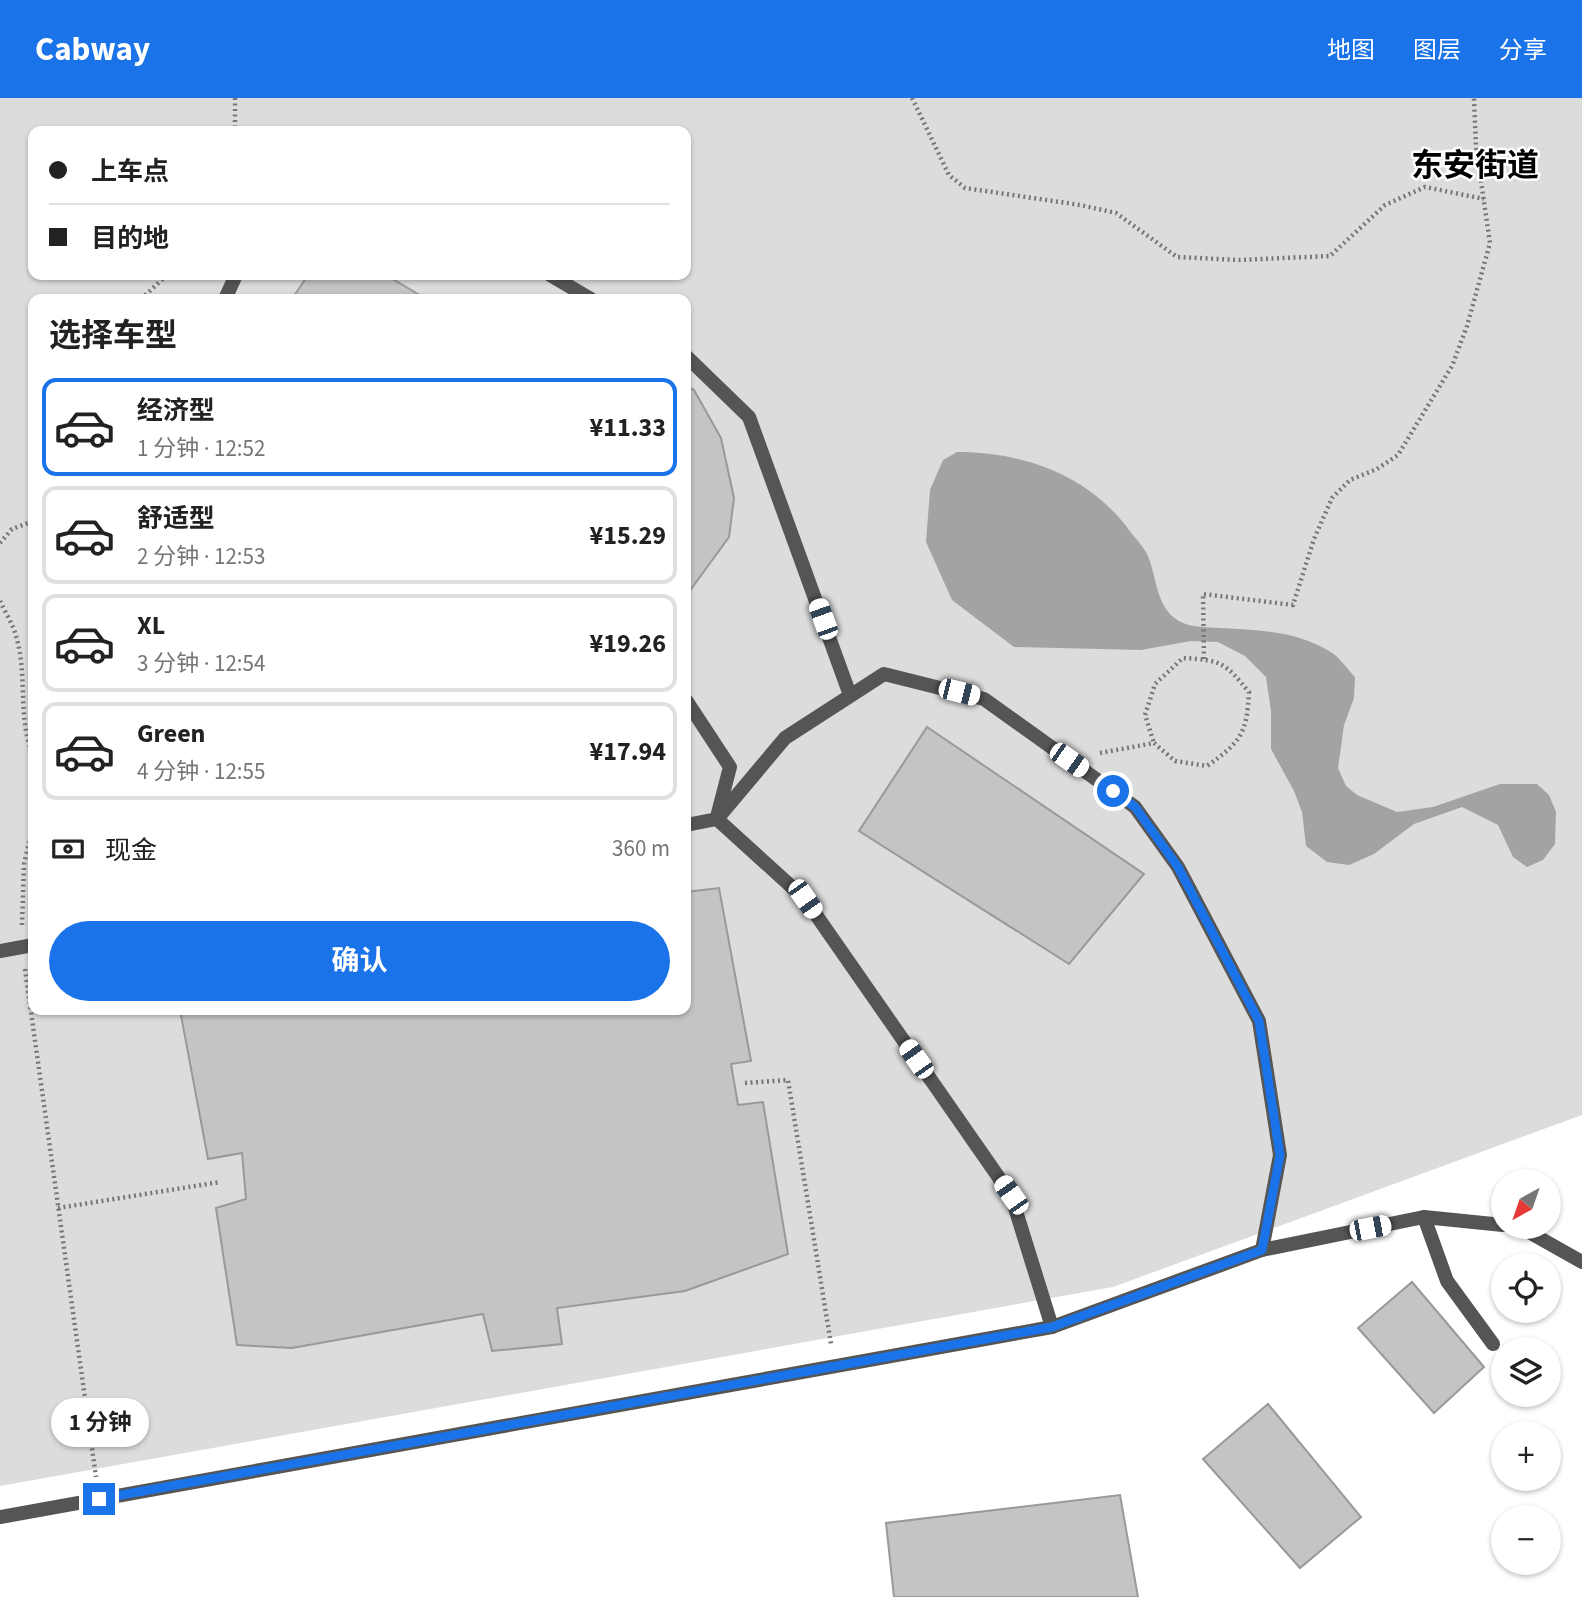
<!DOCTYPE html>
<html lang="zh">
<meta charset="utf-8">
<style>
:root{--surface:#fff;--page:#f6f6f6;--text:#222;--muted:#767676;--line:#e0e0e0;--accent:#1a73e8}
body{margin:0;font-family:"Source Sans 3","Noto Sans SC",sans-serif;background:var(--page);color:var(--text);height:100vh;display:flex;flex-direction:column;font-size:26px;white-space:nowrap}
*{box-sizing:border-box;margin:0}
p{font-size:23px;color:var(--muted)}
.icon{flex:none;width:38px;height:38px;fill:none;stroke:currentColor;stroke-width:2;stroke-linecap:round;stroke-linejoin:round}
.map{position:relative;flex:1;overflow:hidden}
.side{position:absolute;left:28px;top:196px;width:663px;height:721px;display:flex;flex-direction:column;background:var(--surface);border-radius:14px;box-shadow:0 2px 5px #0004}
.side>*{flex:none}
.top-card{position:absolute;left:28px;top:28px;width:663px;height:154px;border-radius:14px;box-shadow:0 2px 5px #0004;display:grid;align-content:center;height:154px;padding:0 21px;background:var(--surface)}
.needle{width:46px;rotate:220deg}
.fabs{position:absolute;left:1491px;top:1071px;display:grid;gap:14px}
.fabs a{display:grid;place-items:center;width:70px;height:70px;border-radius:50%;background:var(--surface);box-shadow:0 2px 5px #0004;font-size:35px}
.end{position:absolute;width:32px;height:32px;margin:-16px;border:9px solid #1a73e8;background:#fff;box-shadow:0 0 0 4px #fff}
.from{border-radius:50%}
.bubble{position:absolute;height:49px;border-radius:24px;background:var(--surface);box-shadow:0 2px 5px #0004;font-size:23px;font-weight:700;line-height:49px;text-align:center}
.car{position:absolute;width:21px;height:42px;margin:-21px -10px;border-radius:9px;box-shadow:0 0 5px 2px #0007;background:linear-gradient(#fff 24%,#345 0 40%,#fff 0 76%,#345 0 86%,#fff 0)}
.top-card b{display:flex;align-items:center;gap:24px;height:66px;font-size:26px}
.top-card b+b{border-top:2px solid var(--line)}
.top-card i{width:18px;height:18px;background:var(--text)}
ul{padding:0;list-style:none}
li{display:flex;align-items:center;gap:21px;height:98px;margin:0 14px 10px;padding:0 7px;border:4px solid var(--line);border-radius:14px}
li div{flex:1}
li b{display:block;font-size:26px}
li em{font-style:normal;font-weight:700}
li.selected{border-color:var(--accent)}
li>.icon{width:63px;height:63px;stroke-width:1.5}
h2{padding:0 21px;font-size:32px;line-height:84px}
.pay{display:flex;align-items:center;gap:18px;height:77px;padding:0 21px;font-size:26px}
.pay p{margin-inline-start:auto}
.button{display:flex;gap:14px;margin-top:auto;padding:14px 21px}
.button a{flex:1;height:80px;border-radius:42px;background:var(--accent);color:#fff;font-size:28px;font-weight:700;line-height:80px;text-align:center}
header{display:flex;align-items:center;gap:42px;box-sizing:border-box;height:98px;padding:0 35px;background:var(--accent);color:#fff}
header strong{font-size:33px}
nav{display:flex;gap:38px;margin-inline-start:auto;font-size:24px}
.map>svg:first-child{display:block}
</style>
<header>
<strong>Cabway</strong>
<nav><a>地图</a><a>图层</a><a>分享</a></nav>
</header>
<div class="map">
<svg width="1582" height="1499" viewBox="0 0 1582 1499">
<rect width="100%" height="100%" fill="#fff"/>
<path fill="#dcdcdc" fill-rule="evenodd" d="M0 0H1582V1017L1113 1189 0 1388ZM33 33H686V177H33ZM33 201H686V912H33Z"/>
<path fill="#a3a3a3" d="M957 354C1024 354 1089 377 1129 432 1135 440 1144 449 1148 458 1157 480 1156 510 1179 523 1191 530 1207 529 1221 530 1258 532 1296 533 1329 553 1339 558 1347 571 1355 579L1354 600 1344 627 1338 670 1346 688 1357 697 1397 714 1433 709 1500 686H1537L1549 697 1556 714 1555 746 1543 762 1527 769 1513 759 1498 727 1462 709 1414 726 1374 756 1349 767 1327 764 1306 748 1302 714 1294 693 1271 651V613L1266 579 1245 558 1218 544 1191 543 1141 552 1014 549 952 502 926 444 930 392 943 362Z"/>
<g fill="#c4c4c4" stroke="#999" stroke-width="2">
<polygon points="308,177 386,177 426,201 292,201"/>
<polygon points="686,288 694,292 721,340 734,400 729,439 686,498"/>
<polygon points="927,629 1144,776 1069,866 859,733"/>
<polygon points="719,790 751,963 731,966 738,1007 763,1004 788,1156 685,1193 557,1210 562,1246 492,1253 483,1216 292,1250 237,1247 216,1110 246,1101 242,1055 208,1061 180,912 686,912 686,794"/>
<polygon points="1412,1184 1484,1269 1434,1315 1358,1230"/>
<polygon points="1268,1306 1361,1419 1300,1470 1203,1361"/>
<polygon points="1120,1397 1138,1499 894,1499 886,1425"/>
</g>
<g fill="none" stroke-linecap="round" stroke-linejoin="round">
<g stroke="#777" stroke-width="4.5" stroke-dasharray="2 3.5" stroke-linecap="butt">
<polyline points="235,0 235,33"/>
<polyline points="912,0 949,77 965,90 1080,107 1116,115 1177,159 1240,162 1330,158 1385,107 1425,89 1484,101"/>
<polyline points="141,201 167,177"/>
<polyline points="0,445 12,431 33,423"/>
<path d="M0 503C5 514 13 526 16 538 28 577 17 620 33 657"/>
<polyline points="1204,561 1203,496 1293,507 1314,441 1332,400 1350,382 1377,371 1398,357 1452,268 1467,228 1490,145 1476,49 1474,0"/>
<path d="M1100 655 1154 645 1175 663 1207 668C1241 644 1247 635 1249 594 1225 565 1222 562 1183 560L1155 586 1145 617 1154 645"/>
<polyline points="33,683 33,713"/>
<polyline points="22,827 24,766 33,728"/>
<polyline points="25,871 96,1379"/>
<polyline points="745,985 788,982 831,1246"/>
<polyline points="58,1110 220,1084"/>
</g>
<g stroke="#555" stroke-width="14">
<polyline points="550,177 591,201"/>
<polyline points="225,201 236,177"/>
<polyline points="686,258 749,319 850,597"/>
<polyline points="686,602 730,669 718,715"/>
<polyline points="686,727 717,721 805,801 1011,1097 1052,1229 1262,1152 1280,1057 1259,923 1178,769 1135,709 984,601 884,576 785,640 717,721"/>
<polyline points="0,853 33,847"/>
<polyline points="1424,1119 1447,1183 1493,1246"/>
<polyline points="1520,1129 1582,1164"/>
<polyline points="1262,1152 1424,1119 1503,1127"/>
</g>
<polyline stroke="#555" stroke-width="14" points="0,1419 1052,1229"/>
</g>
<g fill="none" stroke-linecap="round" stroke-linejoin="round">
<polyline stroke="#1a73e8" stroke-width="9" points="99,1401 1052,1229 1262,1152 1280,1057 1259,923 1178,769 1135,709 1113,693"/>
</g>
<g text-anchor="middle" stroke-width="5" stroke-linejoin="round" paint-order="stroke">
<g font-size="32" font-weight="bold" fill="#000" stroke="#fff">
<text x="1475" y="78">东安街道</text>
</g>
</g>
</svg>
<div class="fabs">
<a><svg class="needle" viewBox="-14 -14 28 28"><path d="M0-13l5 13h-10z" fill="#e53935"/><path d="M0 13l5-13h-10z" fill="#767676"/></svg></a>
<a><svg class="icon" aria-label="locate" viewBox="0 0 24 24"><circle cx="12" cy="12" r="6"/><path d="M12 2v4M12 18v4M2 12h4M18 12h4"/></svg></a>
<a><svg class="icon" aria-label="layers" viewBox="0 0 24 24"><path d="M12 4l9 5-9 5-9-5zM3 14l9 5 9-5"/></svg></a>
<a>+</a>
<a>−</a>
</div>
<i class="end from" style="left:1113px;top:693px"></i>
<i class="end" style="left:99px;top:1401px"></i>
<div class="bubble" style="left:51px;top:1300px;width:98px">1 分钟</div>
<i class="car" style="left:823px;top:521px;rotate:340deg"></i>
<i class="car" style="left:959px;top:594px;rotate:104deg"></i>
<i class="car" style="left:1069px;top:662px;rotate:125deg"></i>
<i class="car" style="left:805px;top:801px;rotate:145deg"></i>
<i class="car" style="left:916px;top:961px;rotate:325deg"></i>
<i class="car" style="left:1011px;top:1097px;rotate:325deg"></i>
<i class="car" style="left:1370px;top:1130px;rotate:79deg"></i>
<div class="top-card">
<b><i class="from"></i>上车点</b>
<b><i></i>目的地</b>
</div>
<section class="side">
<h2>选择车型</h2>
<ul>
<li class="selected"><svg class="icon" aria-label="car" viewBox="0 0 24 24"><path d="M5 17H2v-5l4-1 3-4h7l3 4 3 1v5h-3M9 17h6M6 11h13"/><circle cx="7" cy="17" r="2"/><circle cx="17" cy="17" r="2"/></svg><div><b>经济型</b><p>1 分钟 · 12:52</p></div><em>¥11.33</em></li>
<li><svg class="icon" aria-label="car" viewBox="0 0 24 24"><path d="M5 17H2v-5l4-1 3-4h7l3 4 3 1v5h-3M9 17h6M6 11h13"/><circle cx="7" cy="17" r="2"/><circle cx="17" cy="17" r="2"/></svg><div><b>舒适型</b><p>2 分钟 · 12:53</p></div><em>¥15.29</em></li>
<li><svg class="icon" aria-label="car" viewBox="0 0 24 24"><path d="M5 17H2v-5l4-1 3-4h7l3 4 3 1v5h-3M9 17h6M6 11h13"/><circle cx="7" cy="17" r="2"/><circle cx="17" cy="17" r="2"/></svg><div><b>XL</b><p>3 分钟 · 12:54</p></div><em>¥19.26</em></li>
<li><svg class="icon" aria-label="car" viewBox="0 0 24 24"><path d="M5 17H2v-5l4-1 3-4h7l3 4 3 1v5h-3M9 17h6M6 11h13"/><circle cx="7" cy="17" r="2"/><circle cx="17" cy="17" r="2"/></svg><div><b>Green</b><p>4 分钟 · 12:55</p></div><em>¥17.94</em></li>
</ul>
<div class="pay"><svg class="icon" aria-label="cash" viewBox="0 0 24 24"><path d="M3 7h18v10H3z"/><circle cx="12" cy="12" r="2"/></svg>现金<p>360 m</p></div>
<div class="button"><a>确认</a></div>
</section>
</div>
